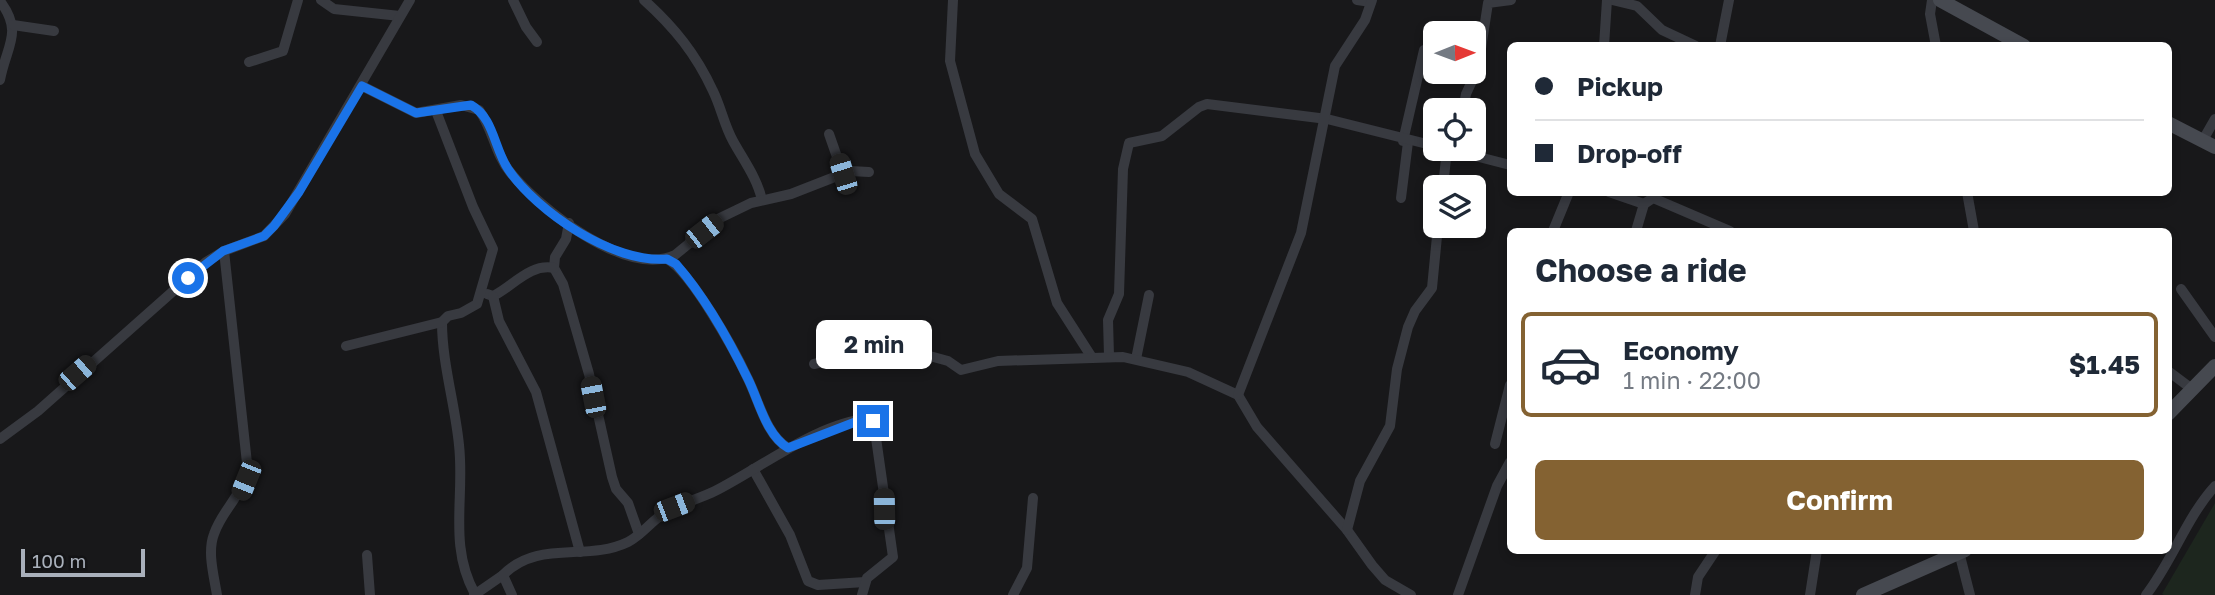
<!DOCTYPE html>
<meta charset="utf-8">
<style>
:root{--surface:#fff;--page:#f6f6f7;--text:#1f2937;--muted:#747a83;--line:#e0e1e3;--accent:#846232}
body{margin:0;font-family:"Golos Text",sans-serif;background:var(--page);color:var(--text);height:100vh;display:flex;flex-direction:column;font-size:26px;white-space:nowrap}
*{box-sizing:border-box;margin:0}
p{font-size:23px;color:var(--muted)}
.icon{flex:none;width:38px;height:38px;fill:none;stroke:currentColor;stroke-width:2;stroke-linecap:round;stroke-linejoin:round}
.map{position:relative;flex:1;overflow:hidden}
.details{position:absolute;left:1507px;top:228px;width:665px;height:326px;display:flex;flex-direction:column;background:var(--surface);border-radius:10px;box-shadow:0 4px 10px #0003}
.details>*{flex:none}
.hud{position:absolute;left:1507px;top:42px;width:665px;height:154px;border-radius:10px;box-shadow:0 4px 10px #0003;display:grid;align-content:center;height:154px;padding:0 28px;background:var(--surface)}
.needle{width:46px;rotate:89deg}
.fabs{position:absolute;left:1423px;top:21px;display:grid;gap:14px}
.fabs a{display:grid;place-items:center;width:63px;height:63px;border-radius:10px;background:var(--surface);box-shadow:0 4px 10px #0003;font-size:35px}
.scale{position:absolute;left:21px;bottom:18px;width:124px;box-sizing:border-box;padding-left:7px;border:4px solid #a9b0bb;border-top:0;font-size:19px;line-height:24px;white-space:nowrap;color:#a9b0bb;-webkit-text-stroke:5px #131315;paint-order:stroke}
.end{position:absolute;width:32px;height:32px;margin:-16px;border:9px solid #1a73e8;background:#fff;box-shadow:0 0 0 4px #fff}
.from{border-radius:50%}
.bubble{position:absolute;height:49px;border-radius:10px;background:var(--surface);box-shadow:0 4px 10px #0003;font-size:23px;font-weight:700;line-height:49px;text-align:center}
.car{position:absolute;width:21px;height:42px;margin:-21px -10px;border-radius:9px;box-shadow:0 0 5px 2px #0007;background:linear-gradient(#222 24%,#8ab4d8 0 40%,#222 0 76%,#8ab4d8 0 86%,#222 0)}
.hud b{display:flex;align-items:center;gap:24px;height:66px;font-size:26px}
.hud b+b{border-top:2px solid var(--line)}
.hud i{width:18px;height:18px;background:var(--text)}
ul{padding:0;list-style:none}
li{display:flex;align-items:center;gap:21px;height:105px;margin:0 14px 10px;padding:0 14px;border:4px solid transparent;border-radius:10px}
li div{flex:1}
li b{display:block;font-size:26px}
li em{font-style:normal;font-weight:700}
li.selected{border-color:var(--accent)}
li>.icon{width:63px;height:63px;stroke-width:1.5}
h2{padding:0 28px;font-size:32px;line-height:84px}
.cta{display:flex;gap:14px;margin-top:auto;padding:14px 28px}
.cta a{flex:1;height:80px;border-radius:10px;background:var(--accent);color:#fff;font-size:28px;font-weight:700;line-height:80px;text-align:center}
.map>svg:first-child{display:block}
</style>
<div class="map">
<svg width="2215" height="595" viewBox="0 0 2215 595">
<rect width="100%" height="100%" fill="#18181a"/>
<polygon fill="#1d261e" points="2215,503 2215,595 2164,595 2162,594"/>
<g fill="none" stroke-linecap="round" stroke-linejoin="round">
<g stroke="#383a40" stroke-width="10">
<polyline points="321,0 334,9 400,16"/>
<polyline points="513,0 526,27 537,42"/>
<path d="M644 0C674 27 696 54 713 91 721 107 724 125 733 141 744 161 757 178 762 200"/>
<polyline points="953,0 950,61 975,154 999,194 1032,219 1057,303 1091,356"/>
<polyline points="1357,0 1371,2"/>
<polyline points="1612,0 1637,6 1662,30 1696,46"/>
<polyline points="1932,0 1930,14 1936,46"/>
<path d="M0 1C24 33 6 46 0 80"/>
<polyline points="13,25 54,31"/>
<polyline points="1604,46 1607,0"/>
<polyline points="1720,46 1729,0"/>
<polyline points="249,62 283,51 298,0"/>
<path d="M362 86 416 113 461 105 479 110C493 129 495 154 510 172 539 208 626 278 675 255L720 218 751 203 791 194 850 171 869 172"/>
<polyline points="1463,110 1466,94 1478,68 1488,3 1511,0"/>
<polyline points="829,134 843,174"/>
<polyline points="2203,140 2215,119"/>
<polyline points="1403,141 1424,50"/>
<polyline points="1448,149 1510,165"/>
<polyline points="1443,187 1447,149"/>
<polyline points="1609,192 1644,204"/>
<polyline points="1967,192 1974,231"/>
<polyline points="1401,198 1408,142"/>
<polyline points="569,223 566,239 555,257 554,268 563,284 589,374 612,477 616,489 628,503 639,534"/>
<polyline points="1553,231 1569,192"/>
<polyline points="1636,231 1644,204 1653,198 1730,231"/>
<path d="M667 259C692 273 735 351 748 379 759 401 766 435 788 448"/>
<polyline points="2181,289 2215,337"/>
<path d="M487 294 493 296C512 287 530 263 554 268"/>
<polyline points="493,296 499,321 536,392 580,552"/>
<path d="M442 322C442 363 455 404 459 445 465 497 448 545 475 594"/>
<polyline points="346,346 442,322 448,316 461,313 477,304 493,249 473,207 436,111"/>
<polyline points="1109,356 1108,320 1119,294 1123,169 1129,143 1162,136 1199,107 1207,104 1327,119 1435,146"/>
<polyline points="1136,359 1149,295"/>
<polyline points="814,364 893,346 948,361 961,370 998,361 1123,357 1188,372 1238,395 1257,427 1347,530 1372,565 1385,580 1411,595"/>
<polyline points="2168,371 2192,389"/>
<polyline points="1238,395 1301,233 1335,66 1365,20 1372,0"/>
<polyline points="0,439 38,411 206,262 224,251 264,236 285,214 410,0"/>
<polyline points="1495,444 1510,385"/>
<polyline points="753,469 790,535 808,581 818,585 865,582"/>
<polyline points="1347,530 1360,481 1390,426 1397,369 1408,327 1415,311 1432,288 1438,226"/>
<polyline points="1959,552 1970,595"/>
<polyline points="367,555 370,595"/>
<path d="M217 595C214 576 207 552 214 534 224 506 244 497 247 463L224 251"/>
<polyline points="474,595 503,575"/>
<path d="M512 595 503 575C538 539 587 562 628 542 642 535 652 520 666 512 681 503 699 499 715 491 759 469 819 422 868 419L873 421 875 431 893 557 867 578 862 595"/>
<polyline points="1013,595 1027,568 1033,498"/>
<polyline points="1458,595 1497,486 1510,462"/>
<polyline points="1695,595 1698,577 1716,550"/>
<polyline points="1810,595 1817,550"/>
<path d="M2146 595C2173 560 2186 518 2215 486"/>
</g>
<g stroke="#464950" stroke-width="14">
<polyline points="1940,0 2024,46"/>
<polyline points="2168,123 2215,147"/>
<polyline points="2168,414 2215,366"/>
<polyline points="1863,595 1965,550"/>
</g>
</g>
<g fill="none" stroke-linecap="round" stroke-linejoin="round">
<path stroke="#1a73e8" stroke-width="9" d="M188 278 223 251 264 236 274 226 299 192 362 86 416 113 471 105C494 118 494 148 508 169 537 212 614 264 667 259L676 264C704 296 729 340 748 379 759 401 766 435 788 448L863 419 873 421"/>
</g>
</svg>
<div class="fabs">
<a><svg class="needle" viewBox="-14 -14 28 28"><path d="M0-13l5 13h-10z" fill="#e53935"/><path d="M0 13l5-13h-10z" fill="#747a83"/></svg></a>
<a><svg class="icon" aria-label="locate" viewBox="0 0 24 24"><circle cx="12" cy="12" r="6"/><path d="M12 2v4M12 18v4M2 12h4M18 12h4"/></svg></a>
<a><svg class="icon" aria-label="layers" viewBox="0 0 24 24"><path d="M12 4l9 5-9 5-9-5zM3 14l9 5 9-5"/></svg></a>
</div>
<div class="scale">100 m</div>
<i class="end from" style="left:188px;top:278px"></i>
<i class="end" style="left:873px;top:421px"></i>
<div class="bubble" style="left:816px;top:320px;width:116px">2 min</div>
<i class="car" style="left:843px;top:174px;rotate:343deg"></i>
<i class="car" style="left:704px;top:231px;rotate:52deg"></i>
<i class="car" style="left:77px;top:373px;rotate:49deg"></i>
<i class="car" style="left:593px;top:397px;rotate:349deg"></i>
<i class="car" style="left:246px;top:480px;rotate:202deg"></i>
<i class="car" style="left:674px;top:507px;rotate:69deg"></i>
<i class="car" style="left:884px;top:509px;rotate:359deg"></i>
<div class="hud">
<b><i class="from"></i>Pickup</b>
<b><i></i>Drop-off</b>
</div>
<section class="details">
<h2>Choose a ride</h2>
<ul>
<li class="selected"><svg class="icon" aria-label="car" viewBox="0 0 24 24"><path d="M5 17H2v-5l4-1 3-4h7l3 4 3 1v5h-3M9 17h6M6 11h13"/><circle cx="7" cy="17" r="2"/><circle cx="17" cy="17" r="2"/></svg><div><b>Economy</b><p>1 min · 22:00</p></div><em>$1.45</em></li>
</ul>
<div class="cta"><a>Confirm</a></div>
</section>
</div>
